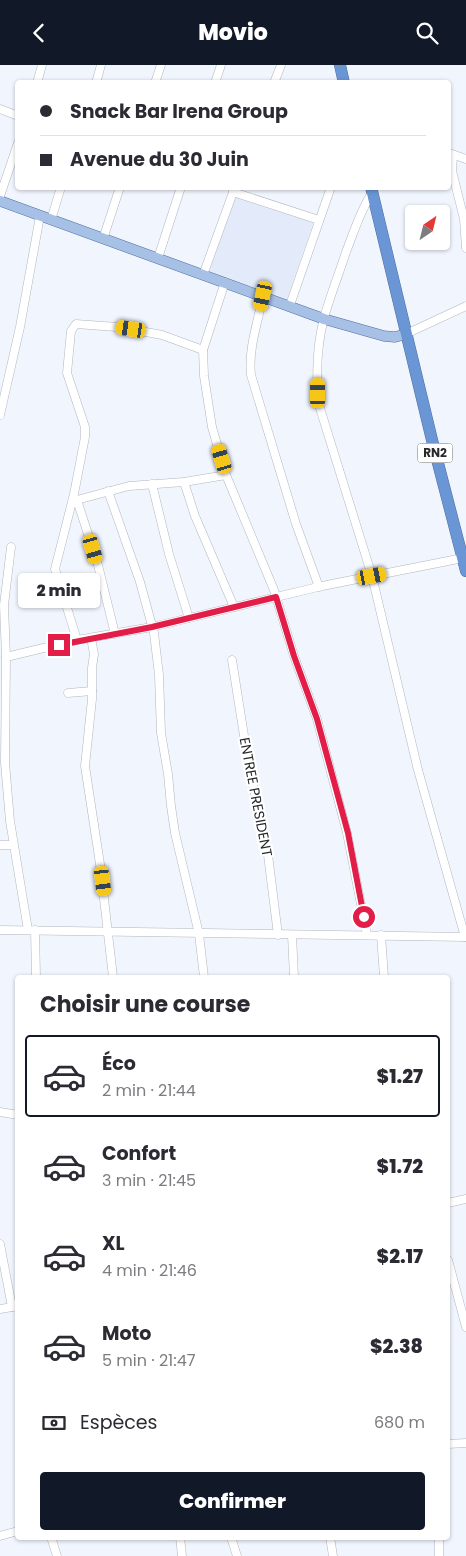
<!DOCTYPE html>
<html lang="fr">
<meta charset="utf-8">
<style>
:root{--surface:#fff;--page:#f2f2f3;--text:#2b2b33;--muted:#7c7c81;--line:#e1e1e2;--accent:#111827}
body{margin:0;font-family:Poppins,sans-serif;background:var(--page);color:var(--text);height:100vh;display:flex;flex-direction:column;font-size:19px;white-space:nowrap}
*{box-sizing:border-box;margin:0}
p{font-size:16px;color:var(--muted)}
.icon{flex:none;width:28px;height:28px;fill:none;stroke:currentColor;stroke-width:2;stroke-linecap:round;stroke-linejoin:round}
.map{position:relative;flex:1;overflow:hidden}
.sheet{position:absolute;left:15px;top:910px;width:435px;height:565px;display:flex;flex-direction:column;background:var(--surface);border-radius:5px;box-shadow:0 1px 4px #0004}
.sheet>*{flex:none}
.guide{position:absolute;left:15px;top:15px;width:436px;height:110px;border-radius:5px;box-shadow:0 1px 4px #0004;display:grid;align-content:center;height:110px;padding:0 25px;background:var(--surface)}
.needle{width:32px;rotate:35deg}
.controls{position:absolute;left:405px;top:140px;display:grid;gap:10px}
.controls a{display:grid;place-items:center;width:45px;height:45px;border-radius:5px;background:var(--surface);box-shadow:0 1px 4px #0004;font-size:25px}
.end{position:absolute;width:22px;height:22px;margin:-11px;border:6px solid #e11d48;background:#fff;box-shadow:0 0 0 2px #fff}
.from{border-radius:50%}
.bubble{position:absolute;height:35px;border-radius:5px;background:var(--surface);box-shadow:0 1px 4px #0004;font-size:16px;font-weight:800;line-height:35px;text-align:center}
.car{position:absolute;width:15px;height:30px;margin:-15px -8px;border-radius:6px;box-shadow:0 0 4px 1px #0007;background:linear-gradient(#f5c518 24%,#345 0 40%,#f5c518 0 76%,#345 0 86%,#f5c518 0)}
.guide b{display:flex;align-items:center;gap:18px;height:48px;font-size:19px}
.guide b+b{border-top:1px solid var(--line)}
.guide i{width:12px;height:12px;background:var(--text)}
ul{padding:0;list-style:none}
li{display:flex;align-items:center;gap:15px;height:82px;margin:0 10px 8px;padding:0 15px;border:2px solid transparent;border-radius:5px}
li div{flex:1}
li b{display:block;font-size:19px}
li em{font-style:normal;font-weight:800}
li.active{border-color:var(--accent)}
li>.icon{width:45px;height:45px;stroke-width:1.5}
h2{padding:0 25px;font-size:22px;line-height:60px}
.pay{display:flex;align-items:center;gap:12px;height:55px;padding:0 25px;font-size:19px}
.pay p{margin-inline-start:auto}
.action{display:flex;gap:10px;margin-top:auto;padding:10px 25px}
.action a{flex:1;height:58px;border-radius:5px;background:var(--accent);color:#fff;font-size:20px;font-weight:800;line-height:58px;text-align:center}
header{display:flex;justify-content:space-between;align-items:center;height:65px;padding:0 25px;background:var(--accent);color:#fff;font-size:22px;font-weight:800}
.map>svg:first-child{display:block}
</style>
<header><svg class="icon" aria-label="back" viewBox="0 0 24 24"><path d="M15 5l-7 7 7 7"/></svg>Movio<svg class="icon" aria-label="search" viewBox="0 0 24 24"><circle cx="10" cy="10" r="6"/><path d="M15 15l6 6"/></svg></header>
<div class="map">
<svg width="466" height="1491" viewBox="0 0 466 1491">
<rect width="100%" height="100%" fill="#f1f5fe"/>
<polygon fill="#e3ebfb" points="235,129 314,155 287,234 209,207"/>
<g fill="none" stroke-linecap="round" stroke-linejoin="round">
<defs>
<g id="minor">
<polyline points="37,18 42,0"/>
<polyline points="96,18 101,0"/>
<polyline points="155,18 161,0"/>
<polyline points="215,18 221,0"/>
<polyline points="274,18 281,0"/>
<polyline points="0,44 18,51"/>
<polyline points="449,88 466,94"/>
<polyline points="453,90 452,106 464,154 466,183"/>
<polyline points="233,127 319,155"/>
<path d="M372 128C360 146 354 167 346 187 339 209 330 231 324 253 317 280 316 313 319 340L372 511 418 705 465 872"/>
<polyline points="0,131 18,78"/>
<polyline points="51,155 61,122"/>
<polyline points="103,174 120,122"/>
<polyline points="158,193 181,122"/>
<polyline points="203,210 235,122"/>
<polyline points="225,217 203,285 204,311 212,362 226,410 274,525 294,591 317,654 347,768 367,870"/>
<path d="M263 231C258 257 248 284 251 310L296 459 319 522"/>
<polyline points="290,240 331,122"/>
<polyline points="406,269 466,241"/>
<polyline points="0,350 20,262 40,151"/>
<polyline points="184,417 195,451 234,542"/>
<polyline points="152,419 169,489 189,553"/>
<polyline points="108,426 140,517 154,568 159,610 161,668 168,709 171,741 175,768 199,869 204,912"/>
<polyline points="77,435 98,500 115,569"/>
<polyline points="73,436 129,421 184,417 226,410"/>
<polyline points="11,482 4,540 6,592 5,698 10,756 28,865"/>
<polyline points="91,573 94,589 92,603 92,634 85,701 100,799 113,912"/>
<polyline points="77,575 55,504 74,429 85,372 85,362 67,308 71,266 76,259 117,262 146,267 162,270 203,285"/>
<polyline points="6,592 77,575 152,562 322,521 463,493"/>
<polyline points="232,595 249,702 267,782 278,870"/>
<polyline points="68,628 92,626"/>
<polyline points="0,780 13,780"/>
<polyline points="0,865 466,872"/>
<polyline points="35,865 36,912"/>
<polyline points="292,870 294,912"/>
<polyline points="381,870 384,912"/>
<polyline points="0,1047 18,1050"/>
<polyline points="448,1138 466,1134"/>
<polyline points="0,1179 12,1242"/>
<polyline points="448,1195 466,1262"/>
<polyline points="0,1244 18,1241"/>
<polyline points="448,1379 466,1378"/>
<polyline points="0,1471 18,1466"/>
<polyline points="51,1472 57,1491"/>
<polyline points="180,1472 182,1491"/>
<polyline points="231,1472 237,1491"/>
<polyline points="330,1472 333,1491"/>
<polyline points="439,1472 439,1491"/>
</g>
<polyline id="major" points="0,136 324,254 384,271 395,272 406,269"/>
<g id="highway">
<polyline points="340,0 344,18"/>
<polyline points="371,122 432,375 466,506"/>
</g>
</defs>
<use href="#minor" stroke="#b2b6be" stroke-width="9"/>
<use href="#major" stroke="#53709a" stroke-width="11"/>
<use href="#highway" stroke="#53709a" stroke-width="12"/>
<use href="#minor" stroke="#fff" stroke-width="8"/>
<use href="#major" stroke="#a6c0e6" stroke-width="10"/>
<use href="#highway" stroke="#6a96d5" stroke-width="11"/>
</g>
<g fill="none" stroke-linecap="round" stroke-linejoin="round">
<polyline stroke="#e11d48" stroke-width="6" points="59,580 152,562 276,532 294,591 317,654 348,768 364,852"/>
</g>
<g text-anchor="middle" stroke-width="4.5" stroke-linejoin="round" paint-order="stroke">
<rect fill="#fff" stroke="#68696b" stroke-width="1" x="417.5" y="378.5" width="35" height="19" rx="4"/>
<g font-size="12" font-weight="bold" fill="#28292c">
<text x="435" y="392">RN2</text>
</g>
<g font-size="14" fill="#28292c" stroke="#fff">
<text transform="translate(256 732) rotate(79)" y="5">ENTREE PRESIDENT</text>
</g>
</g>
</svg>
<div class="controls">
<a><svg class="needle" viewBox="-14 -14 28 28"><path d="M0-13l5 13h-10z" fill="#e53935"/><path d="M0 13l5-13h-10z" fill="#7c7c81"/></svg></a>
</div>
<i class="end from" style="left:364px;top:852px"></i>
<i class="end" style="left:59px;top:580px"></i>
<div class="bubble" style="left:18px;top:508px;width:82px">2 min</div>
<i class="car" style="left:263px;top:231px;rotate:192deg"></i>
<i class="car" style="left:131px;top:264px;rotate:279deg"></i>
<i class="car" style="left:318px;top:328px;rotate:0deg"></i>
<i class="car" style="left:222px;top:394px;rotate:343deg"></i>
<i class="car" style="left:93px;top:484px;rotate:164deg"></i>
<i class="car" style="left:372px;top:511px;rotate:79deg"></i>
<i class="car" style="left:103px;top:816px;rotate:173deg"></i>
<div class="guide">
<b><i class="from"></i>Snack Bar Irena Group</b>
<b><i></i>Avenue du 30 Juin</b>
</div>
<section class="sheet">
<h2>Choisir une course</h2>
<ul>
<li class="active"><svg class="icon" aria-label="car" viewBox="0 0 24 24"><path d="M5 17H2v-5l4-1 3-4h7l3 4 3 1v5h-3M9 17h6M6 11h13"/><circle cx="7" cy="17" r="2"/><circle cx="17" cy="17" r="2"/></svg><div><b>Éco</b><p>2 min · 21:44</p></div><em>$1.27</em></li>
<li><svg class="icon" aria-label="car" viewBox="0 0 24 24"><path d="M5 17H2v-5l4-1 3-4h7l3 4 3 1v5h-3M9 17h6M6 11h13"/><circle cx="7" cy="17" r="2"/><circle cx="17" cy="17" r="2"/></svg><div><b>Confort</b><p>3 min · 21:45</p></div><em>$1.72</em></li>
<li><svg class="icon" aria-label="car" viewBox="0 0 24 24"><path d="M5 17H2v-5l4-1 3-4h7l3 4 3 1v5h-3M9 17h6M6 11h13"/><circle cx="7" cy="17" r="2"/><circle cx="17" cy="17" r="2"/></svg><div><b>XL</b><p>4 min · 21:46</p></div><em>$2.17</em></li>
<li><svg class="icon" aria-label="car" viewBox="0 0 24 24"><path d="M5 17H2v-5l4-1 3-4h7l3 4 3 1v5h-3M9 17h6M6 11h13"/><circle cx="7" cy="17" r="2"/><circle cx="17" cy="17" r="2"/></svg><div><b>Moto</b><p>5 min · 21:47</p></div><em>$2.38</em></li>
</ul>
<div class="pay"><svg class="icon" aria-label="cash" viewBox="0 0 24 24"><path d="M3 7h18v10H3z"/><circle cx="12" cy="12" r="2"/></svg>Espèces<p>680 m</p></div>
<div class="action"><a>Confirmer</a></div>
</section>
</div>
